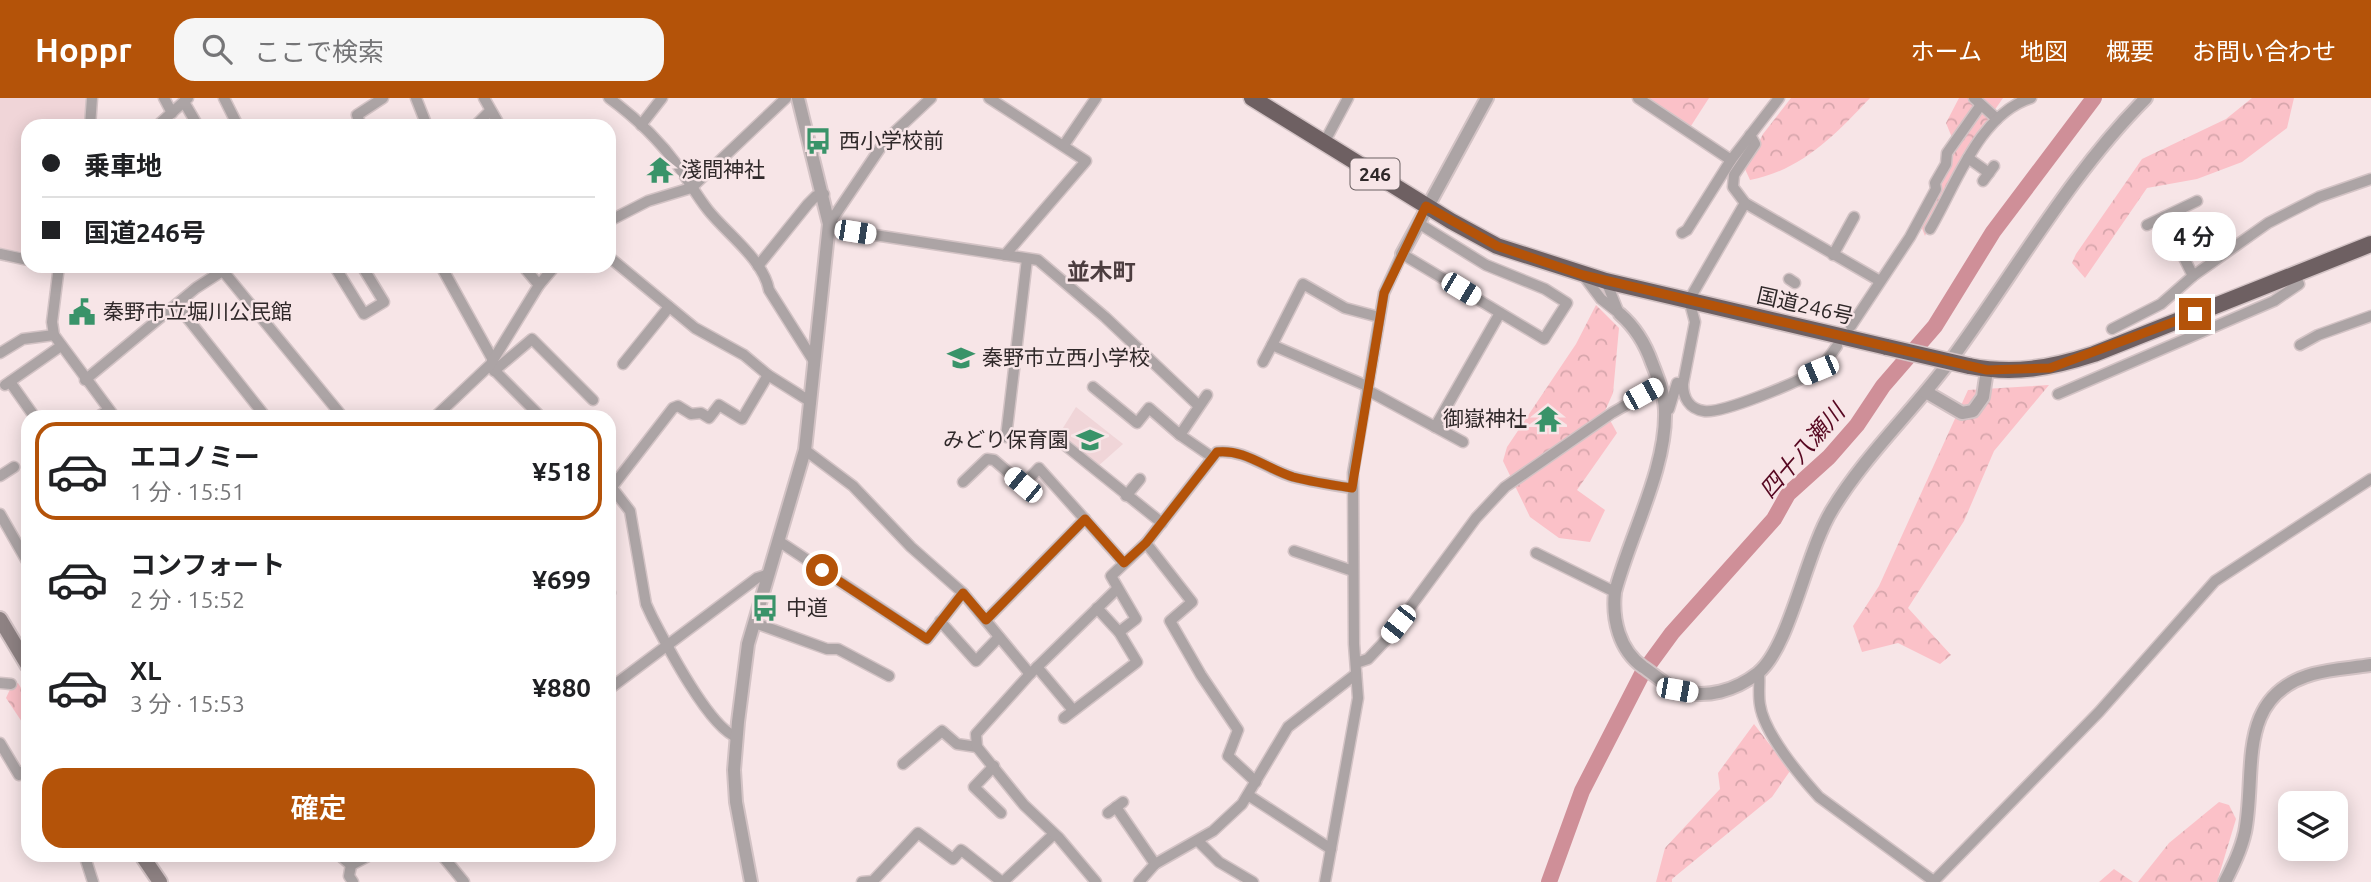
<!DOCTYPE html>
<html lang="ja">
<meta charset="utf-8">
<style>
:root{--surface:#fff;--page:#f6f6f6;--text:#202124;--muted:#757577;--line:#e0e0e0;--accent:#b45309}
body{margin:0;font-family:Ubuntu,"Noto Sans JP",sans-serif;background:var(--page);color:var(--text);height:100vh;display:flex;flex-direction:column;font-size:26px;white-space:nowrap}
*{box-sizing:border-box;margin:0}
p{font-size:23px;color:var(--muted)}
.icon{flex:none;width:38px;height:38px;fill:none;stroke:currentColor;stroke-width:2;stroke-linecap:round;stroke-linejoin:round}
.map{position:relative;flex:1;overflow:hidden}
.side{position:absolute;left:21px;top:312px;width:595px;height:452px;display:flex;flex-direction:column;background:var(--surface);border-radius:21px;box-shadow:0 4px 18px #0003}
.side>*{flex:none}
.top-card{position:absolute;left:21px;top:21px;width:595px;height:154px;border-radius:21px;box-shadow:0 4px 18px #0003;display:grid;align-content:center;height:154px;padding:0 21px;background:var(--surface)}
.tools{position:absolute;left:2278px;top:693px;display:grid;gap:14px}
.tools a{display:grid;place-items:center;width:70px;height:70px;border-radius:14px;background:var(--surface);box-shadow:0 4px 18px #0003;font-size:35px}
.end{position:absolute;width:32px;height:32px;margin:-16px;border:9px solid #b45309;background:#fff;box-shadow:0 0 0 4px #fff}
.from{border-radius:50%}
.bubble{position:absolute;height:49px;border-radius:21px;background:var(--surface);box-shadow:0 4px 18px #0003;font-size:23px;font-weight:600;line-height:49px;text-align:center}
.car{position:absolute;width:21px;height:42px;margin:-21px -10px;border-radius:9px;box-shadow:0 0 5px 2px #0007;background:linear-gradient(#fff 24%,#345 0 40%,#fff 0 76%,#345 0 86%,#fff 0)}
.top-card b{display:flex;align-items:center;gap:24px;height:66px;font-size:26px}
.top-card b+b{border-top:2px solid var(--line)}
.top-card i{width:18px;height:18px;background:var(--text)}
ul{padding:12px 0 0;list-style:none}
li{display:flex;align-items:center;gap:21px;height:98px;margin:0 14px 10px;padding:0 7px;border:4px solid transparent;border-radius:21px}
li div{flex:1}
li b{display:block;font-size:26px}
li em{font-style:normal;font-weight:600}
li.current{border-color:var(--accent)}
li>.icon{width:63px;height:63px;stroke-width:1.5}
.primary-button{display:flex;gap:14px;margin-top:auto;padding:14px 21px}
.primary-button a{flex:1;height:80px;border-radius:21px;background:var(--accent);color:#fff;font-size:28px;font-weight:600;line-height:80px;text-align:center}
header{display:flex;align-items:center;gap:42px;box-sizing:border-box;height:98px;padding:0 35px;background:var(--accent);color:#fff}
header strong{font-size:33px}
nav{display:flex;gap:38px;margin-inline-start:auto;font-size:24px}
.search{width:490px;height:63px;background:var(--page);display:flex;align-items:center;gap:18px;box-sizing:border-box;padding:0 24px;border-radius:21px;color:var(--muted);font-size:26px}
.map>svg:first-child{display:block}
</style>
<header>
<strong>Hoppr</strong>
<div class="search"><svg class="icon" aria-label="search" viewBox="0 0 24 24"><circle cx="10" cy="10" r="6"/><path d="M15 15l6 6"/></svg>ここで検索</div>
<nav><a>ホーム</a><a>地図</a><a>概要</a><a>お問い合わせ</a></nav>
</header>
<div class="map">
<svg width="2371" height="784" viewBox="0 0 2371 784">
<defs>
<pattern id="forest-crowns" width="20" height="18" patternUnits="userSpaceOnUse" patternTransform="scale(1.75)"><rect width="20" height="18" fill="#fbc1c8"/><path d="M2 6a3 3 0 1 1 6 0M12 15a3 3 0 1 1 6 0" fill="none" stroke="#d7a6ac"/></pattern>
</defs>
<rect width="100%" height="100%" fill="#f7e5e7"/>
<g fill="#f0d5d8">
<polygon points="0,0 85,0 88,9 84,28 28,28 28,155 0,150"/>
<polygon points="1076,309 1123,346 1097,369 1058,338"/>
</g>
<g fill="url(#forest-crowns)">
<polygon points="1644,0 1709,0 1689,31"/>
<path d="M1791 0H1870C1835 37 1802 72 1750 82L1745 71 1763 36Z"/>
<polygon points="1959,0 2003,0 1960,62 1925,138 1919,123 1950,65 1955,47 1946,25"/>
<polygon points="2252,0 2294,0 2287,30 2242,64 2197,81 2147,90 2085,180 2072,165 2076,156 2142,61 2226,21"/>
<polygon points="1596,207 1619,230 1613,295 1605,313 1617,335 1577,392 1605,412 1590,444 1559,440 1530,419 1503,363 1507,349 1576,246"/>
<polygon points="2049,287 1994,353 1964,423 1908,510 1951,557 1940,566 1898,545 1862,554 1853,528 1879,488 1968,292"/>
<polygon points="18,585 28,601 28,633 6,600 12,587"/>
<polygon points="1754,626 1790,673 1772,699 1672,781 1672,784 1656,784 1665,750 1720,691 1718,675"/>
<polygon points="2219,704 2229,707 2236,721 2217,784 2138,784 2169,745"/>
<polygon points="2114,771 2133,784 2099,784"/>
</g>
<g fill="none" stroke-linecap="round" stroke-linejoin="round">
<polyline stroke="#cf8f98" stroke-width="16" points="1549,784 1582,693 1642,576 1672,535 1774,421 1788,396 1829,359 1857,327 1883,288 1935,228 1993,134 2094,0"/>
<defs>
<g id="minor">
<polyline points="164,0 172,15"/>
<polyline points="224,0 238,28"/>
<polyline points="416,0 427,28"/>
<polyline points="484,0 500,28"/>
<path d="M609 0C635 19 659 42 678 68 688 82 697 98 708 112 727 136 763 161 769 192L815 265"/>
<polyline points="931,0 885,43 829,126 855,134 1038,162 1105,219 1199,308"/>
<polyline points="989,0 1086,63 1005,157"/>
<polyline points="1638,0 1731,62"/>
<polyline points="1974,0 1997,21"/>
<polyline points="184,4 198,28"/>
<polyline points="641,27 662,0"/>
<polyline points="90,28 92,0"/>
<polyline points="157,28 188,0"/>
<polyline points="361,28 357,17 383,0"/>
<polyline points="475,28 490,13"/>
<polyline points="1750,37 1755,46 1734,77 1733,89 1745,105 1880,183"/>
<polyline points="1324,45 1348,0"/>
<polyline points="1064,47 1096,0"/>
<polyline points="1968,60 1989,75"/>
<polyline points="1983,83 1994,68"/>
<path d="M1745 105 1689 202 1695 224 1683 286C1683 299 1689 311 1704 313 1722 316 1798 284 1816 273 1824 268 1831 256 1837 248"/>
<polyline points="2164,119 2193,178"/>
<polyline points="609,123 648,103 691,90 786,0"/>
<polyline points="2147,127 2197,103"/>
<path d="M1930 131C1956 87 1979 16 2031 0"/>
<polyline points="1682,135 1687,132 1731,62 1779,0"/>
<polyline points="0,156 28,162"/>
<polyline points="1833,157 1854,119"/>
<polyline points="609,159 695,230 744,257 768,277 811,304"/>
<polyline points="59,168 52,224 54,237 114,318"/>
<polyline points="441,168 493,262"/>
<polyline points="523,168 539,187"/>
<polyline points="758,168 808,106 816,98 824,96"/>
<polyline points="335,169 364,216 384,204 362,168"/>
<polyline points="223,173 342,318"/>
<polyline points="1583,177 1601,201 1620,216"/>
<polyline points="1789,181 1795,185"/>
<polyline points="1606,183 1618,213"/>
<polyline points="177,207 265,318"/>
<polyline points="1851,228 1910,139 1936,91 1935,85 1946,66 1947,55 1980,8"/>
<polyline points="2112,231 2161,206 2193,178 2268,125 2319,99 2371,81"/>
<polyline points="2300,247 2318,237 2371,218"/>
<polyline points="0,255 23,241 54,237"/>
<polyline points="1263,264 1272,247"/>
<polyline points="623,266 669,209"/>
<polyline points="491,269 540,318"/>
<polyline points="494,273 532,241 593,302"/>
<polyline points="85,282 196,190 230,168"/>
<polyline points="10,284 34,318"/>
<polyline points="5,287 61,248"/>
<polyline points="1367,288 1272,247 1303,186 1345,210 1379,219"/>
<polyline points="1093,289 1137,325 1149,310 1180,337"/>
<polyline points="1367,292 1463,344"/>
<polyline points="2058,296 2274,203 2299,186 2295,176"/>
<polyline points="1207,297 1180,337 1212,359"/>
<polyline points="1665,311 1669,311 1677,285 1683,286"/>
<polyline points="99,318 109,312"/>
<polyline points="436,318 490,267 539,187 555,168"/>
<polyline points="1435,329 1500,215"/>
<polyline points="1006,339 1027,161"/>
<polyline points="1060,343 1162,425"/>
<polyline points="805,352 853,388 911,449 963,495 1030,576"/>
<polyline points="0,378 14,369"/>
<polyline points="963,384 987,361 994,362 1023,387 1039,370 1124,465"/>
<path d="M609 386 630 413 646 506 652 519C666 546 710 631 737 639"/>
<polyline points="612,389 673,310 678,308 691,316 701,315 709,320 719,307 742,321 768,277"/>
<polyline points="1126,398 1140,381"/>
<polyline points="0,416 28,465"/>
<polyline points="780,444 927,541 963,495"/>
<polyline points="1146,445 1192,504 1170,523 1201,577 1238,632 1228,658 1256,684"/>
<polyline points="1294,453 1353,473"/>
<polyline points="1536,455 1615,494"/>
<polyline points="609,496 610,495"/>
<polyline points="986,522 1085,421"/>
<polyline points="940,523 976,563 999,539"/>
<polyline points="755,525 827,551 838,551 889,578"/>
<path d="M1119 534 1136 521 1111 478 1146 445 1217 354C1245 351 1266 371 1293 379 1312 384 1332 387 1352 390"/>
<polyline points="1356,565 1368,561 1386,542 1476,420 1505,389 1612,315 1661,287"/>
<polyline points="1037,569 1073,612"/>
<path d="M1759 574C1760 585 1758 596 1760 607 1764 635 1800 678 1819 699L1935 784"/>
<polyline points="0,585 11,586"/>
<polyline points="609,591 757,480 769,476"/>
<polyline points="1064,620 1137,564 1119,534 1097,510"/>
<polyline points="0,645 19,677 28,669"/>
<polyline points="903,666 942,633 957,646 977,649"/>
<polyline points="994,668 974,689 1001,715"/>
<polyline points="1248,697 1331,751"/>
<polyline points="1116,709 1155,766"/>
<polyline points="1108,715 1123,704"/>
<polyline points="1198,743 1219,764 1253,784"/>
<polyline points="84,756 93,784"/>
<polyline points="338,756 351,767 372,756"/>
<polyline points="441,756 464,784"/>
<polyline points="351,767 349,778 353,784"/>
<polyline points="1934,783 2099,614 2215,483 2371,381"/>
<polyline points="862,784 873,783 918,735 953,761 961,752 964,754 1002,784"/>
<polyline points="1003,784 1054,736"/>
<polyline points="1096,784 1059,740 1024,707 977,649 976,636 1030,576 1117,491"/>
<polyline points="1139,784 1155,766 1213,733 1242,706 1288,629 1356,576"/>
<polyline points="1325,784 1358,600 1354,546 1353,375 1384,195 1402,156 1544,241 1567,205 1545,191 1486,167 1418,125"/>
</g>
<g id="tertiary">
<polyline points="1402,156 1487,0"/>
<path d="M1620 216C1636 230 1645 245 1652 265 1658 280 1664 295 1665 312 1667 370 1630 437 1615 494 1612 521 1619 552 1643 569 1654 576 1666 588 1678 592 1706 602 1736 592 1758 575 1790 549 1806 454 1832 412 1865 357 1915 311 1953 259 2016 173 2070 76 2146 0"/>
<polyline points="1926,294 1962,315 1973,313 1983,299 1987,272"/>
<polyline points="751,784 736,704 734,672 738,624 748,546 805,352 829,126 798,0"/>
<path d="M2225 784C2233 768 2241 752 2245 734 2257 675 2234 598 2313 576 2331 571 2352 570 2371 567"/>
</g>
<g id="secondary">
<polyline points="0,521 28,568"/>
<polyline points="141,756 160,784"/>
</g>
<g id="trunk">
<polyline points="1252,0 1451,123 1497,148 1606,183 1887,249"/>
<path d="M1969 268C2014 277 2051 270 2094 256L2371 146"/>
</g>
</defs>
<use href="#minor" stroke="#d3c3c5" stroke-width="13"/>
<use href="#tertiary" stroke="#d3c3c5" stroke-width="16"/>
<use href="#secondary" stroke="#d3c3c5" stroke-width="18"/>
<use href="#trunk" stroke="#d3c3c5" stroke-width="19"/>
<use href="#minor" stroke="#aca4a5" stroke-width="10"/>
<use href="#tertiary" stroke="#aca4a5" stroke-width="12"/>
<use href="#secondary" stroke="#8e8283" stroke-width="14"/>
<use href="#trunk" stroke="#6e6062" stroke-width="16"/>
<defs>
<polyline id="trunk-bridge" points="1887,249 1969,268"/>
</defs>
<use href="#trunk-bridge" stroke="#d3c3c5" stroke-width="19" stroke-linecap="butt"/>
<use href="#trunk-bridge" stroke="#6e6062" stroke-width="16"/>
</g>
<g fill="none" stroke-linecap="round" stroke-linejoin="round">
<path stroke="#b45309" stroke-width="9" d="M822 472 927 541 963 495 986 522 1085 421 1124 465 1146 445 1217 354C1245 351 1265 370 1293 379 1312 384 1332 387 1352 390L1384 195 1426 108 1497 148 1583 177 1987 272 2050 270 2195 216"/>
</g>
<defs>
<symbol id="bus-bare" viewBox="-9 -9 18 18"><path d="M-5-6H5V4H4V6H2V4H-2V6H-4V4H-5ZM-3.5-4V0h7V-4ZM-3.5 1.2v1.5H-2V1.2ZM2 1.2v1.5H3.5V1.2Z" fill="#399369" stroke="#f7e5e7" stroke-width="2.5" paint-order="stroke"/></symbol>
<symbol id="temple-bare" viewBox="-9 -9 18 18"><path d="M0-6L5-2H3V0L6.5 2.5H4V6H1.5V3h-3V6H-4V2.5H-6.5L-3 0V-2H-5Z" fill="#399369" stroke="#f7e5e7" stroke-width="2.5" paint-order="stroke"/></symbol>
<symbol id="civic-bare" viewBox="-9 -9 18 18"><path d="M-.6-6.5H3V-4.5H.6V-3L4-1V1h2V6H-6V1h2V-1L-.6-3ZM-1.2 2.5V6h2.4V2.5Z" fill="#399369" stroke="#f7e5e7" stroke-width="2.5" paint-order="stroke"/></symbol>
<symbol id="school-bare" viewBox="-9 -9 18 18"><path d="M0-5L7-2L0 1L-7-2ZM-4 1L0 2.5L4 1V4Q0 6-4 4Z" fill="#399369" stroke="#f7e5e7" stroke-width="2.5" paint-order="stroke"/></symbol>
</defs>
<g fill-rule="evenodd">
<use href="#bus-bare" x="799" y="24" width="38" height="38"/>
<use href="#temple-bare" x="641" y="53" width="38" height="38"/>
<use href="#civic-bare" x="63" y="195" width="38" height="38"/>
<use href="#school-bare" x="942" y="241" width="38" height="38"/>
<use href="#temple-bare" x="1529" y="302" width="38" height="38"/>
<use href="#school-bare" x="1071" y="323" width="38" height="38"/>
<use href="#bus-bare" x="746" y="491" width="38" height="38"/>
</g>
<g text-anchor="middle" stroke-width="5" stroke-linejoin="round" paint-order="stroke">
<rect fill="#f7e5e7" stroke="#6b6162" stroke-width="2" x="1350.5" y="60.5" width="49" height="31" rx="5"/>
<g font-size="19" font-weight="bold" fill="#2f2829">
<text x="1375" y="83">246</text>
</g>
<g font-size="21" fill="#2f2829" stroke="#f7e5e7" text-anchor="start">
<text x="839" y="50">西小学校前</text>
<text x="681" y="79">淺間神社</text>
<text x="103" y="221">秦野市立堀川公民館</text>
<text x="982" y="267">秦野市立西小学校</text>
<text x="1527" y="328" text-anchor="end">御嶽神社</text>
<text x="1069" y="349" text-anchor="end">みどり保育園</text>
<text x="786" y="517">中道</text>
</g>
<g font-size="21" fill="#2f2829" stroke="#f7e5e7">
<text transform="translate(1805 208) rotate(13)" y="7">国道246号</text>
</g>
<g font-size="23" font-weight="bold" fill="#4c3d3f" stroke="#f7e5e7">
<text x="1101" y="182">並木町</text>
</g>
<g font-size="23" font-style="italic" fill="#560720" stroke="#f7e5e7">
<text transform="translate(1802 353) rotate(-49)" y="8">四十八瀬川</text>
</g>
</g>
</svg>
<div class="tools">
<a><svg class="icon" aria-label="layers" viewBox="0 0 24 24"><path d="M12 4l9 5-9 5-9-5zM3 14l9 5 9-5"/></svg></a>
</div>
<i class="end from" style="left:822px;top:472px"></i>
<i class="end" style="left:2195px;top:216px"></i>
<div class="bubble" style="left:2152px;top:114px;width:84px">4 分</div>
<i class="car" style="left:855px;top:134px;rotate:99deg"></i>
<i class="car" style="left:1461px;top:191px;rotate:121deg"></i>
<i class="car" style="left:1818px;top:272px;rotate:247deg"></i>
<i class="car" style="left:1643px;top:296px;rotate:61deg"></i>
<i class="car" style="left:1023px;top:387px;rotate:310deg"></i>
<i class="car" style="left:1398px;top:526px;rotate:218deg"></i>
<i class="car" style="left:1677px;top:592px;rotate:100deg"></i>
<div class="top-card">
<b><i class="from"></i>乗車地</b>
<b><i></i>国道246号</b>
</div>
<section class="side">
<ul>
<li class="current"><svg class="icon" aria-label="car" viewBox="0 0 24 24"><path d="M5 17H2v-5l4-1 3-4h7l3 4 3 1v5h-3M9 17h6M6 11h13"/><circle cx="7" cy="17" r="2"/><circle cx="17" cy="17" r="2"/></svg><div><b>エコノミー</b><p>1 分 · 15:51</p></div><em>¥518</em></li>
<li><svg class="icon" aria-label="car" viewBox="0 0 24 24"><path d="M5 17H2v-5l4-1 3-4h7l3 4 3 1v5h-3M9 17h6M6 11h13"/><circle cx="7" cy="17" r="2"/><circle cx="17" cy="17" r="2"/></svg><div><b>コンフォート</b><p>2 分 · 15:52</p></div><em>¥699</em></li>
<li><svg class="icon" aria-label="car" viewBox="0 0 24 24"><path d="M5 17H2v-5l4-1 3-4h7l3 4 3 1v5h-3M9 17h6M6 11h13"/><circle cx="7" cy="17" r="2"/><circle cx="17" cy="17" r="2"/></svg><div><b>XL</b><p>3 分 · 15:53</p></div><em>¥880</em></li>
</ul>
<div class="primary-button"><a>確定</a></div>
</section>
</div>
